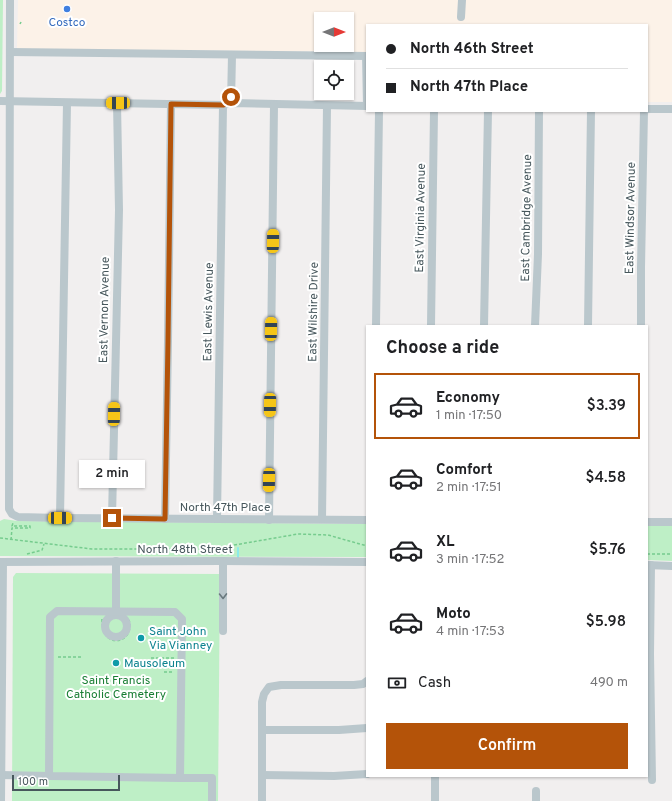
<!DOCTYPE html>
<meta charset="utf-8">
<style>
:root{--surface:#fff;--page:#f6f6f6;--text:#202124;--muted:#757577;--line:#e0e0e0;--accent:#b45309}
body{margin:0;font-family:Overpass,sans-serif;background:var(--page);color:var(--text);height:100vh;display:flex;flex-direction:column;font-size:15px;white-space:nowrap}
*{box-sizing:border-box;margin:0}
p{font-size:13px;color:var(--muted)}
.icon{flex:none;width:22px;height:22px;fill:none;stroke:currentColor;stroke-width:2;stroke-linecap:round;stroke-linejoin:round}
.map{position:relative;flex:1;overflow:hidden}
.sheet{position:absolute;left:366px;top:325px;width:282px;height:452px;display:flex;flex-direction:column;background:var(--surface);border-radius:0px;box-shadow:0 1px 3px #0004}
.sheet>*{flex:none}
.hud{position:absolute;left:366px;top:24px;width:282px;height:88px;border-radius:0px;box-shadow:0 1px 3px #0004;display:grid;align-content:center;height:88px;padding:0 20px;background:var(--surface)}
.needle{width:26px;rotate:90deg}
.controls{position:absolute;left:314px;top:12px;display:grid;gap:8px}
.controls a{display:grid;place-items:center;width:40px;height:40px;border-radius:0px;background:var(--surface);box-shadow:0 1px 3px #0004;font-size:20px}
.scale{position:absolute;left:12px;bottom:10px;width:108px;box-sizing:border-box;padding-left:4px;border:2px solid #47575c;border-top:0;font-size:11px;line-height:14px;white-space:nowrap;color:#47575c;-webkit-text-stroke:3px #fff;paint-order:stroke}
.end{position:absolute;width:18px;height:18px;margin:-9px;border:5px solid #b45309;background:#fff;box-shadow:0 0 0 2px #fff}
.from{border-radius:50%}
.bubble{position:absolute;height:28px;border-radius:0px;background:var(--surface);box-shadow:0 1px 3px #0004;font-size:13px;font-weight:600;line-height:28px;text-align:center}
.car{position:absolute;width:12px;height:24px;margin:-12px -6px;border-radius:5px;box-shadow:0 0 3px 1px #0007;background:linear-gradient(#f5c518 24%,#345 0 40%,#f5c518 0 76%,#345 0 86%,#f5c518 0)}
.hud b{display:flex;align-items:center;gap:14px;height:38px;font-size:15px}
.hud b+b{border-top:1px solid var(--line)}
.hud i{width:10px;height:10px;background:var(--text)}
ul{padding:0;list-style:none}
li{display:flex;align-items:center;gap:12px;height:66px;margin:0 8px 6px;padding:0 12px;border:2px solid transparent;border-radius:0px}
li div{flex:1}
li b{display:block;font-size:15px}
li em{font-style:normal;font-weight:600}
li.on{border-color:var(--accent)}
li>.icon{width:36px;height:36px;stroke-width:1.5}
h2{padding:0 20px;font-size:18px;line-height:48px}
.pay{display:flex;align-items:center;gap:10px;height:44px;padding:0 20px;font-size:15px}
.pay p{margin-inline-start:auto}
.cta{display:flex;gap:8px;margin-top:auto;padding:8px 20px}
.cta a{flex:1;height:46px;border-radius:0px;background:var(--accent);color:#fff;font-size:16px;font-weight:600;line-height:46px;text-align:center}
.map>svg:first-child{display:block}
</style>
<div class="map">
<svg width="672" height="801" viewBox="0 0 672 801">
<rect width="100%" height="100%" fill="#f1efef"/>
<path fill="#fcf2e8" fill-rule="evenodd" d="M18 0H672V102H647V25H367V52L17 49ZM321 19H347V45H321Z"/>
<g fill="#beefc6">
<polygon points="0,0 3,0 2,91 0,94"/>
<polygon points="4,519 17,521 367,524 367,557 0,556 0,521"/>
<polygon points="647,525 672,525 672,561 647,560"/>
<polygon points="16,573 220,574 218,801 12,801 13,577"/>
</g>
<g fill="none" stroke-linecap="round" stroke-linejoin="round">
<polyline stroke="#8bebea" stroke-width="2" points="238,560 238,548"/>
<g stroke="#76cc8e" stroke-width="1.5" stroke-dasharray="3 2" stroke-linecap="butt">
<polyline points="20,24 21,22"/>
<polyline points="0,538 92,549 183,549 217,548 298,534 328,535 367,546"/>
<polyline points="11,540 12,528 30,528 30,526 12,526 13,523"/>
<polyline points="27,554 42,550 44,544"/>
<polyline points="647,554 672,554"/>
<path d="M102 619C101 652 136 643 129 620"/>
<polyline points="58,657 82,657"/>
<polyline points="151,658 175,658"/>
<polyline points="164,672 174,672"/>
</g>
<g stroke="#bac7cc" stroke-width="8">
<polyline points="10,0 9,509 12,514 18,517 60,518 367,520"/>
<polyline points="461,17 462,0"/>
<polyline points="10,52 367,56"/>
<polyline points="366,56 367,106"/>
<polyline points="0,101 223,105 231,103 367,106"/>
<polyline points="231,103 232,55"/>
<polyline points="647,109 672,109"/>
<polyline points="376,326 379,111"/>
<polyline points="431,326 434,111"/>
<polyline points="484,326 488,111"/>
<polyline points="535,326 538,254 539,111"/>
<polyline points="588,326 591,111"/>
<polyline points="641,326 641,267 644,111"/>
<polyline points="60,518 67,103"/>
<polyline points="112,518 119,210 117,103"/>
<polyline points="165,519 168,341 171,104"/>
<polyline points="217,519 223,105"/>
<polyline points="322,519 327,106"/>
<polyline points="269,520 274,105"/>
<polyline points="647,522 672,522"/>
<polyline points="223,561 223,631"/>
<polyline points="0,562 220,561 367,562"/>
<polyline points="647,565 672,566"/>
<polyline points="651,565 650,654 652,780"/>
<polyline points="116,615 116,561"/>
<circle cx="116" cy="626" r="11"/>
<polyline points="262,730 339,730 367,728"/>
<polyline points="1,775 49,776"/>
<polyline points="262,775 334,776 367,774"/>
<polyline points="180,778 49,776 50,617 57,611 175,612 182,619 180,778 212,778 212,801"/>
<polyline points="1,801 3,562"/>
<polyline points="262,801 262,702 264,694 269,687 281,685 354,685 363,684 367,681"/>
<polyline points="435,801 435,776"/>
<polyline points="536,801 536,791"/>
</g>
</g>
<defs><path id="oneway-chevron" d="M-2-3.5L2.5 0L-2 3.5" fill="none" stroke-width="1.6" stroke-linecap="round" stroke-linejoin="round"/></defs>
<use stroke="#6a797e" href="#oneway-chevron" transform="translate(223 596) rotate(89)"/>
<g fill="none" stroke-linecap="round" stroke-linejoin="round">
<polyline stroke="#b45309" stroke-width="5" points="112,518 165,519 168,341 171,104 223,105 231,103 231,97"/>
</g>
<circle fill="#3f7fe0" stroke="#fff" stroke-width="1.5" cx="67" cy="9" r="4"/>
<g fill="#0f9aa8" stroke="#fff" stroke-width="1.5">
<circle cx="141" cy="638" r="4"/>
<circle cx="116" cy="663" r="4"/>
</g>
<g text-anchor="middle" stroke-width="4" stroke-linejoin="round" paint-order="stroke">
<g font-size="12" fill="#366cbe" stroke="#fff">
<text x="67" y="26">Costco</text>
</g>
<g font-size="12" fill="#47575c" stroke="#fff">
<text transform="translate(420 218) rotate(-89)" y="4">East Virginia Avenue</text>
<text transform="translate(526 218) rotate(-89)" y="4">East Cambridge Avenue</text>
<text transform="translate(630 218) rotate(-89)" y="4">East Windsor Avenue</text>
<text transform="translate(104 310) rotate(-89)" y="4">East Vernon Avenue</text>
<text transform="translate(208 312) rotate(-89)" y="4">East Lewis Avenue</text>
<text transform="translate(313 312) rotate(-89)" y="4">East Wilshire Drive</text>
<text x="225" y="511">North 47th Place</text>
<text x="185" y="553">North 48th Street</text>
</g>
<g font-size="12" fill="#0d838f" stroke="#fff" text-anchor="start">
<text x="149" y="635">Saint John<tspan x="149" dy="14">Via Vianney</tspan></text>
<text x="124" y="667">Mausoleum</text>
</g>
<g font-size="12" fill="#187e34" stroke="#fff">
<text x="116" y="684">Saint Francis<tspan x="116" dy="14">Catholic Cemetery</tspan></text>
</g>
</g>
</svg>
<div class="controls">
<a><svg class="needle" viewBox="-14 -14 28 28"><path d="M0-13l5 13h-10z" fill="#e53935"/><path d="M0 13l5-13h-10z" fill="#757577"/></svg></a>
<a><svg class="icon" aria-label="locate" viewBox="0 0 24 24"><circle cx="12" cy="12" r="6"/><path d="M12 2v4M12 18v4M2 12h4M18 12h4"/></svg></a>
</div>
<div class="scale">100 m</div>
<i class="end from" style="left:231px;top:97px"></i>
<i class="end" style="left:112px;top:518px"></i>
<div class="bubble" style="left:79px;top:460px;width:66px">2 min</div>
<i class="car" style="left:118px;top:103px;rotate:270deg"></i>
<i class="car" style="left:273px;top:241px;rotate:1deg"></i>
<i class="car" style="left:271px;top:329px;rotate:1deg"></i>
<i class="car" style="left:270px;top:405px;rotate:181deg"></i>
<i class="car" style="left:114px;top:414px;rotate:1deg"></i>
<i class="car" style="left:269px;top:480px;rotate:181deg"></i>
<i class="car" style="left:60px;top:518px;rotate:90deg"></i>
<div class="hud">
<b><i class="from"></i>North 46th Street</b>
<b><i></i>North 47th Place</b>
</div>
<section class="sheet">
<h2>Choose a ride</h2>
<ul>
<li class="on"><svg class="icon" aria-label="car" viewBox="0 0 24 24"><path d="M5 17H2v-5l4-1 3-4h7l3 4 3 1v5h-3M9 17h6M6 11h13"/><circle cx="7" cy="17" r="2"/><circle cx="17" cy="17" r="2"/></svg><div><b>Economy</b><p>1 min · 17:50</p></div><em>$3.39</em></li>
<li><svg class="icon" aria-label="car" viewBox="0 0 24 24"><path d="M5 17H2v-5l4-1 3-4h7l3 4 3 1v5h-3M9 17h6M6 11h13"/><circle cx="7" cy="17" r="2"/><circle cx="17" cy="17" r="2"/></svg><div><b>Comfort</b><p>2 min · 17:51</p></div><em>$4.58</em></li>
<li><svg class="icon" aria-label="car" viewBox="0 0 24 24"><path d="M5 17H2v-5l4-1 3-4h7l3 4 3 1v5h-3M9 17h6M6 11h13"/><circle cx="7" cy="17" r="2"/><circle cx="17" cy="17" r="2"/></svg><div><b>XL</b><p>3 min · 17:52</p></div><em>$5.76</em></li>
<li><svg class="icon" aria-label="car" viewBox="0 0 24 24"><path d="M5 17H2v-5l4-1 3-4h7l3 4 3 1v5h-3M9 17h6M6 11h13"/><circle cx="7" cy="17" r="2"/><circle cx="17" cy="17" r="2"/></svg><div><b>Moto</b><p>4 min · 17:53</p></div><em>$5.98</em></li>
</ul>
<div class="pay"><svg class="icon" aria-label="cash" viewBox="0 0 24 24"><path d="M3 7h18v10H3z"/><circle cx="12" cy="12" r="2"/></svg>Cash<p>490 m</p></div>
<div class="cta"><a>Confirm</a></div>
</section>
</div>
